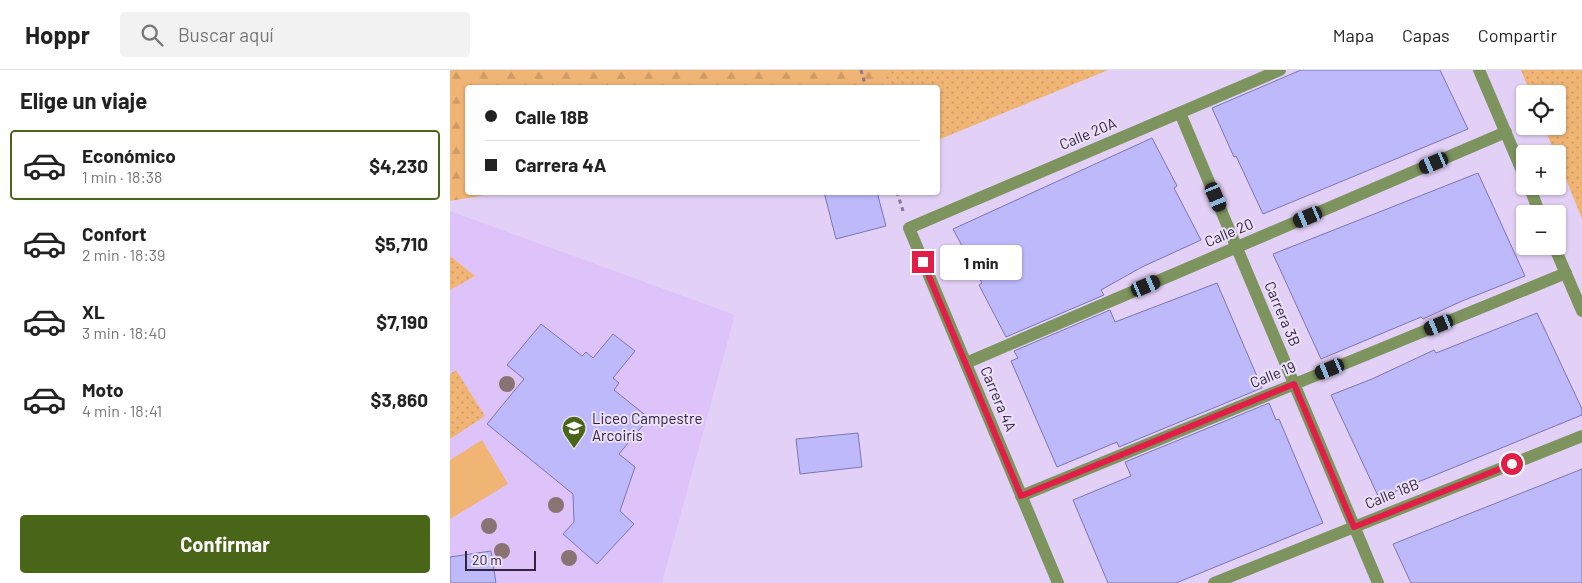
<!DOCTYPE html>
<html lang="es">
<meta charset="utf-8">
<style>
:root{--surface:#fff;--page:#f2f2f2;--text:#222;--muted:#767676;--line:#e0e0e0;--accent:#496517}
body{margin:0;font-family:Barlow,sans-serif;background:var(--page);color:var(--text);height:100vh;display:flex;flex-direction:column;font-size:19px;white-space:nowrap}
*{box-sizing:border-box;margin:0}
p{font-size:16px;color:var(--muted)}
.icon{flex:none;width:28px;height:28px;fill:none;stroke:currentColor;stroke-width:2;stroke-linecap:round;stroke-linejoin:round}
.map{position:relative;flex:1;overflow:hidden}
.side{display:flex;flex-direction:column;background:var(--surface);width:450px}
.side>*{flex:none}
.guide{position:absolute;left:15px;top:15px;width:475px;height:110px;border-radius:5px;box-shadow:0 1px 4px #0004;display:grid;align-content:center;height:110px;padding:0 20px;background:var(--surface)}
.buttons{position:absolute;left:1066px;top:15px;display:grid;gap:10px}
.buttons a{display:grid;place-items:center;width:50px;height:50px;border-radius:5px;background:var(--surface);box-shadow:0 1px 4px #0004;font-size:25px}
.scale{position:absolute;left:15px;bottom:12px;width:71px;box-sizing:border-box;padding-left:5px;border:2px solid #31243c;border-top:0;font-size:14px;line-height:18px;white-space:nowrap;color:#31243c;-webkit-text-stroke:4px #ede0fa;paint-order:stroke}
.end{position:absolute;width:22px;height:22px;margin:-11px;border:6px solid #e11d48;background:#fff;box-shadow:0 0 0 2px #fff}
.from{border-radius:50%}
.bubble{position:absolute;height:35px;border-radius:5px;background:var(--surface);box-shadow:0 1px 4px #0004;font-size:16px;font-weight:700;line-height:35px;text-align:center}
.car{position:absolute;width:15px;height:30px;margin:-15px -8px;border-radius:6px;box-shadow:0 0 4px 1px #0007;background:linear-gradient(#222 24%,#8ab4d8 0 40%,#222 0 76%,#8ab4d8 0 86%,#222 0)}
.guide b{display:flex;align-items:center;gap:18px;height:48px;font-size:19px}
.guide b+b{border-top:1px solid var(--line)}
.guide i{width:12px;height:12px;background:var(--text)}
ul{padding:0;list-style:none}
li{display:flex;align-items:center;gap:15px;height:70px;margin:0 10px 8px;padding:0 10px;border:2px solid transparent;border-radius:5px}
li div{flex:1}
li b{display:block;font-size:19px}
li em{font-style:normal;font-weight:700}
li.active{border-color:var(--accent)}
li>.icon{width:45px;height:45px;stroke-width:1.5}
h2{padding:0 20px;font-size:22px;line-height:60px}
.cta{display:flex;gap:10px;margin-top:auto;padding:10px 20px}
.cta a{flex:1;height:58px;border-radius:5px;background:var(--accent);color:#fff;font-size:20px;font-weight:700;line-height:58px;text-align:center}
header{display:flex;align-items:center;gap:30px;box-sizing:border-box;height:70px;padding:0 25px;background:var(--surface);border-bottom:1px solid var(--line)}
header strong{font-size:24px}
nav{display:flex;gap:28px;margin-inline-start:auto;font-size:18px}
.search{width:350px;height:45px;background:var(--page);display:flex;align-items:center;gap:12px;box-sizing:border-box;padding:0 18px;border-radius:5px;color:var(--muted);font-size:19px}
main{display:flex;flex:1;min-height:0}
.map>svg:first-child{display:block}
</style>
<header>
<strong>Hoppr</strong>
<div class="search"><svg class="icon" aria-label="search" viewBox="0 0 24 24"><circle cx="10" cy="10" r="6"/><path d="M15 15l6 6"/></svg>Buscar aquí</div>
<nav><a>Mapa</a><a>Capas</a><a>Compartir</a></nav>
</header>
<main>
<section class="side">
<h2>Elige un viaje</h2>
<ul>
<li class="active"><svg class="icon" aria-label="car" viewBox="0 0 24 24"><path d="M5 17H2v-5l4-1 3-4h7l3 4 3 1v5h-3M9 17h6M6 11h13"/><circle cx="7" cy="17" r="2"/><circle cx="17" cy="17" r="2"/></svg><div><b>Económico</b><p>1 min · 18:38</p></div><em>$4,230</em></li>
<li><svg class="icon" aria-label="car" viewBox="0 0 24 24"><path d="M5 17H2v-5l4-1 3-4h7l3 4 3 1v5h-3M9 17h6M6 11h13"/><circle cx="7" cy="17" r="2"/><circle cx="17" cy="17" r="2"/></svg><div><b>Confort</b><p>2 min · 18:39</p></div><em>$5,710</em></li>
<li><svg class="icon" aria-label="car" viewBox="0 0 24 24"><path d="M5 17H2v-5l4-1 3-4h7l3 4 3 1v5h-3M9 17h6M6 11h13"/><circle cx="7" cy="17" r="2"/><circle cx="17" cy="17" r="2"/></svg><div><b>XL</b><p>3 min · 18:40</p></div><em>$7,190</em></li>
<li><svg class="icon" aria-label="car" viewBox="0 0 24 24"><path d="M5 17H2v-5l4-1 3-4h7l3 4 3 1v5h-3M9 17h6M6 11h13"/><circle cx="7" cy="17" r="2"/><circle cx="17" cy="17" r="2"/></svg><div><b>Moto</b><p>4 min · 18:41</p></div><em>$3,860</em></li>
</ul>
<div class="cta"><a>Confirmar</a></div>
</section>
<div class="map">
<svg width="1132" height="513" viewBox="0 0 1132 513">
<defs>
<pattern id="grass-dots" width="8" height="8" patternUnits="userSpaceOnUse" patternTransform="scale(1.25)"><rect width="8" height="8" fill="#f0b474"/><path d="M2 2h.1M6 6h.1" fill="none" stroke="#ce9b65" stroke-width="1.8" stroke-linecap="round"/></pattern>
<pattern id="forest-firs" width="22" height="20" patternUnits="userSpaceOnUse" patternTransform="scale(1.25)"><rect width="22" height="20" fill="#f0b474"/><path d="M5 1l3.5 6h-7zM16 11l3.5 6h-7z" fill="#ce9b65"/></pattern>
</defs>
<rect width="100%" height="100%" fill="#e3d0f6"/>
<polygon fill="#dec3fa" points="0,141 285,245 212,513 0,513"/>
<g fill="url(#grass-dots)">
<polygon points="433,0 658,0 488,70 488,18 436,17"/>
<polygon points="1071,0 1132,0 1132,149 1108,89 1108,84 1105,84 1094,56 1108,56 1108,24 1081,24"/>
<polygon points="0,186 25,206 0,220"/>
<polygon points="6,300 35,346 0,369 0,304"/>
</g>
<polygon fill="url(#forest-firs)" points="0,0 433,0 436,17 18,18 18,122 47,123 0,131"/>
<polygon fill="#f0b474" points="32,370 58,414 0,449 0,390"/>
<g fill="#beb9fa" stroke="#7b76b2">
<polygon points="851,0 990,0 1018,59 813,144 786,86 784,87 762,38"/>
<polygon points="702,68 727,116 724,118 751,170 692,197 651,220 654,225 556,267 529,215 532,213 503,159"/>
<polygon points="1028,103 1075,206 1012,231 973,249 971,247 871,289 823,184"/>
<polygon points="374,122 427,122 436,156 386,169"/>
<polygon points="767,213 812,318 669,377 667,372 607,397 561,291 568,288 564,281 660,240 665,252"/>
<polygon points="1087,243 1132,339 1132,345 929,428 881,325 922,309 984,280 986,283"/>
<polygon points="91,254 132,286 136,282 143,288 163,264 185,281 163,308 169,313 164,320 199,348 169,384 185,397 170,441 184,454 147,494 113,464 124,452 123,424 37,354 74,309 57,295"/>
<polygon points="819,333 826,350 829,349 873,453 726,513 658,513 623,430 681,406 675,392"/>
<polygon points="408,363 412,397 350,404 346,369"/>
<polygon points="1132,399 1132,513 961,513 943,474"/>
<polygon points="41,481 46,513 0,513 0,487"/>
</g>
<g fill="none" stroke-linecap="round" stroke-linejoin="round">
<g stroke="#887896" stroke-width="3" stroke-dasharray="4 4" stroke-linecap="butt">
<polyline points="411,0 416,18"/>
<polyline points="447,122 453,141"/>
</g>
<g stroke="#7d945e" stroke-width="12">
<polyline points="1029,0 1075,108"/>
<polyline points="730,43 928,513"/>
<polyline points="1079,116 1090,144"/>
<polyline points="1104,176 1132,241"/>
<polyline points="516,293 1056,62"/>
<polyline points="571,426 1116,203"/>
<polyline points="608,513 459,158 830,0"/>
<polyline points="764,513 1132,366"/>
</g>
</g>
<g fill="#8a7473">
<circle cx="57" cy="314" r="8"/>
<circle cx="106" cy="435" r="8"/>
<circle cx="39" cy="456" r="8"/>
<circle cx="52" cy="481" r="8"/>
<circle cx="119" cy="488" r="8"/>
</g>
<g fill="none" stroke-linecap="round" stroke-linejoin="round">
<polyline stroke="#e11d48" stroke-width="6" points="473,192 571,426 844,314 904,457 1062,394"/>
</g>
<defs>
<symbol id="school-pin" viewBox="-11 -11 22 30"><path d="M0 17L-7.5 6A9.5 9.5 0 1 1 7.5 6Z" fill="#496517" stroke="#ede0fa"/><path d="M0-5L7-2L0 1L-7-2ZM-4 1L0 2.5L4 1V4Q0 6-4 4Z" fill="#fff"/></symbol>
</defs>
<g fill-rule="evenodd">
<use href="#school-pin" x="110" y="344" width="28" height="38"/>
</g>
<g text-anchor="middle" stroke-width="4" stroke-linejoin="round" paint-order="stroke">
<g font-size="15" fill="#31243c" stroke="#ede0fa">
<text transform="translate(638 64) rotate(-23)" y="5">Calle 20A</text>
<text transform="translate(779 163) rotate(-23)" y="5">Calle 20</text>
<text transform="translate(832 244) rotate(67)" y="5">Carrera 3B</text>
<text transform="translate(823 305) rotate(-22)" y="5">Calle 19</text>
<text transform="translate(548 329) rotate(67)" y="5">Carrera 4A</text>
<text transform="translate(942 424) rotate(-22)" y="5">Calle 18B</text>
</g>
<g font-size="15" fill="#31243c" stroke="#ede0fa" text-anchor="start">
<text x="142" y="354">Liceo Campestre<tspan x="142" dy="17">Arcoiris</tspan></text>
</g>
</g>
</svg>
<div class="buttons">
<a><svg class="icon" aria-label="locate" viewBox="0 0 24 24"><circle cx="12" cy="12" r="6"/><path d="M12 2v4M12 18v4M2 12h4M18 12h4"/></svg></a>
<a>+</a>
<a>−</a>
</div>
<div class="scale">20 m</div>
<i class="end from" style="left:1062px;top:394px"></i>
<i class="end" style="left:473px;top:192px"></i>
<div class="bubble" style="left:490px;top:175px;width:82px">1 min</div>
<i class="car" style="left:984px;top:93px;rotate:247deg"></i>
<i class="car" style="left:766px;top:127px;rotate:157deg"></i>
<i class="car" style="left:858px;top:147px;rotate:247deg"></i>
<i class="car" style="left:696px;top:216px;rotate:67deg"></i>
<i class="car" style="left:989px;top:255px;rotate:248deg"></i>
<i class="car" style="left:880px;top:299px;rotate:248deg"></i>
<div class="guide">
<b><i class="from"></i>Calle 18B</b>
<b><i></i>Carrera 4A</b>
</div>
</div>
</main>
